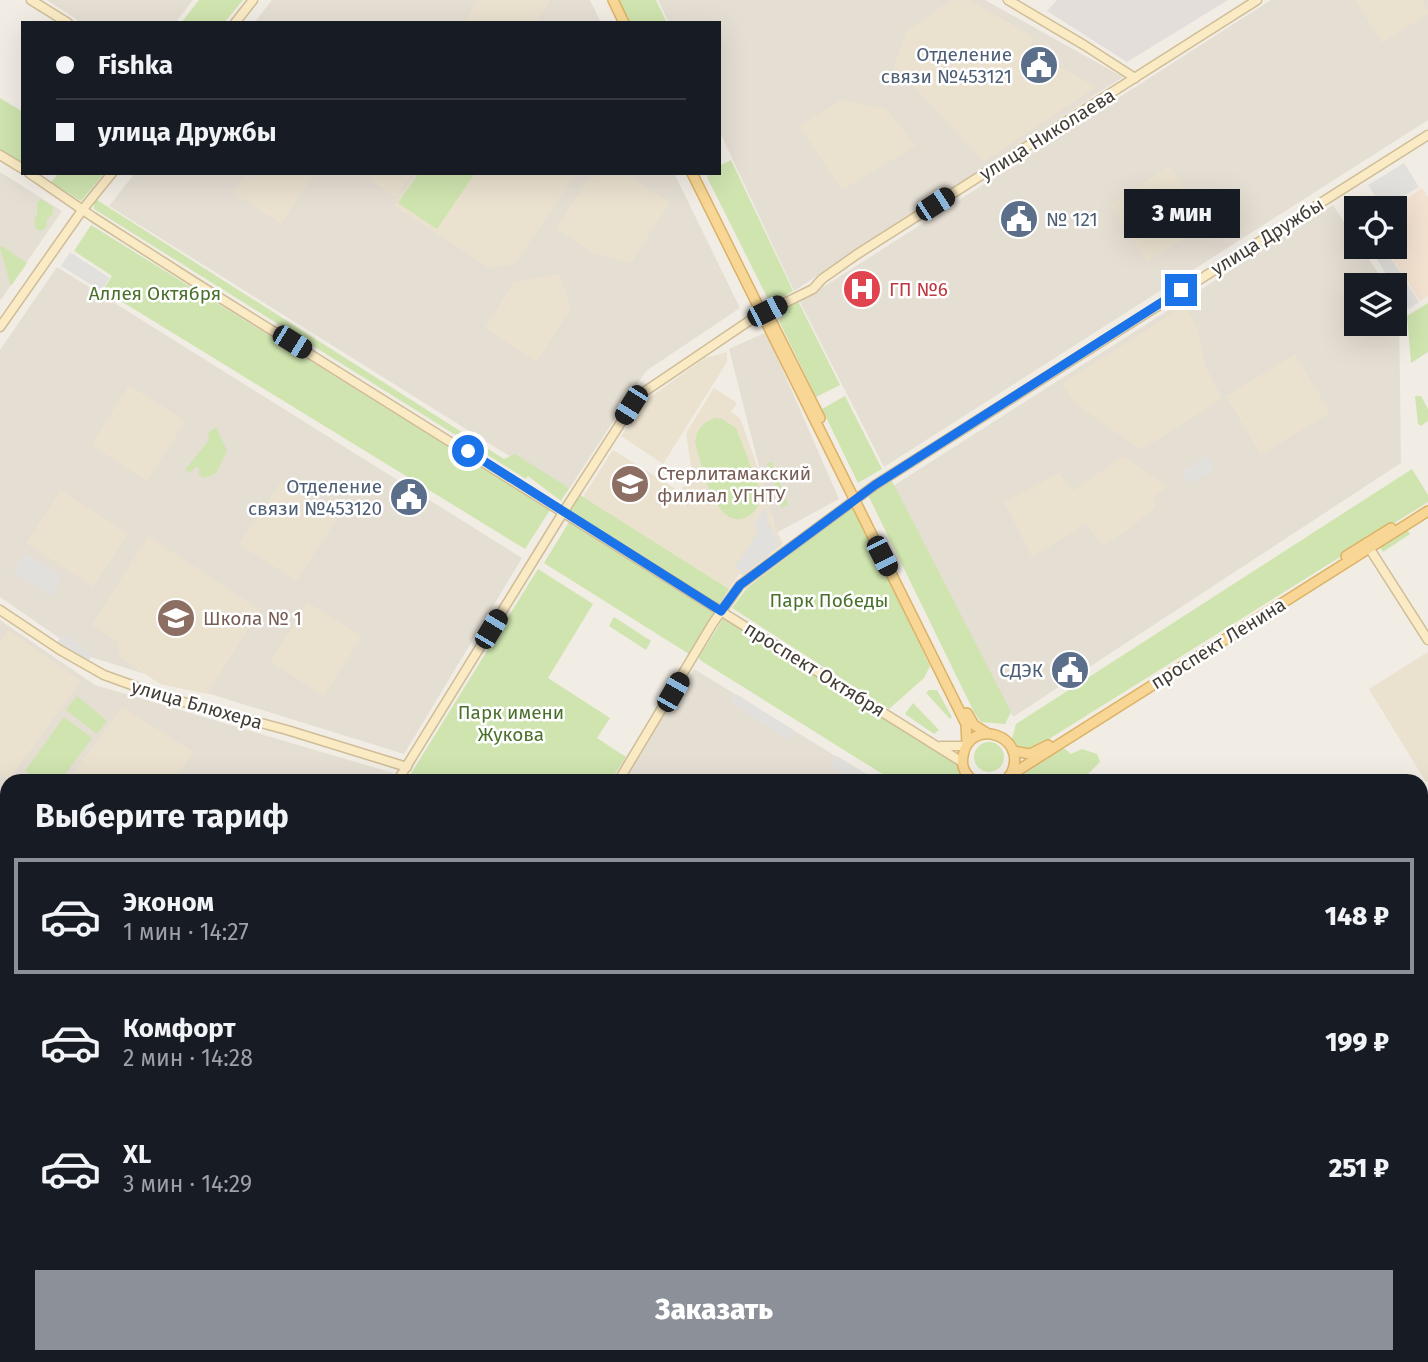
<!DOCTYPE html>
<html lang="ru">
<meta charset="utf-8">
<style>
:root{--surface:#171b24;--page:#20242c;--text:#f1f3f6;--muted:#9ea1a6;--line:#363941;--accent:#8c9099}
body{margin:0;font-family:"Fira Sans",sans-serif;background:var(--page);color:var(--text);height:100vh;display:flex;flex-direction:column;font-size:26px;white-space:nowrap}
*{box-sizing:border-box;margin:0}
p{font-size:23px;color:var(--muted)}
.icon{flex:none;width:38px;height:38px;fill:none;stroke:currentColor;stroke-width:2;stroke-linecap:round;stroke-linejoin:round}
.map{position:relative;flex:1;overflow:hidden}
.panel{position:absolute;left:0px;top:774px;width:1428px;height:590px;display:flex;flex-direction:column;background:var(--surface);border-radius:21px 21px 0 0;box-shadow:0 7px 28px #0002}
.panel>*{flex:none}
.top-card{position:absolute;left:21px;top:21px;width:700px;height:154px;border-radius:0px;box-shadow:0 7px 28px #0002;display:grid;align-content:center;height:154px;padding:0 35px;background:var(--surface)}
.tools{position:absolute;left:1344px;top:196px;display:grid;gap:14px}
.tools a{display:grid;place-items:center;width:63px;height:63px;border-radius:0px;background:var(--surface);box-shadow:0 7px 28px #0002;font-size:35px}
.end{position:absolute;width:32px;height:32px;margin:-16px;border:9px solid #1a73e8;background:#fff;box-shadow:0 0 0 4px #fff}
.from{border-radius:50%}
.bubble{position:absolute;height:49px;border-radius:0px;background:var(--surface);box-shadow:0 7px 28px #0002;font-size:23px;font-weight:800;line-height:49px;text-align:center}
.car{position:absolute;width:21px;height:42px;margin:-21px -10px;border-radius:9px;box-shadow:0 0 5px 2px #0007;background:linear-gradient(#222 24%,#8ab4d8 0 40%,#222 0 76%,#8ab4d8 0 86%,#222 0)}
.top-card b{display:flex;align-items:center;gap:24px;height:66px;font-size:26px}
.top-card b+b{border-top:2px solid var(--line)}
.top-card i{width:18px;height:18px;background:var(--text)}
ul{padding:0;list-style:none}
li{display:flex;align-items:center;gap:21px;height:116px;margin:0 14px 10px;padding:0 21px;border:4px solid transparent;border-radius:0px}
li div{flex:1}
li b{display:block;font-size:26px}
li em{font-style:normal;font-weight:800}
li.active{border-color:var(--accent)}
li>.icon{width:63px;height:63px;stroke-width:1.5}
h2{padding:0 35px;font-size:32px;line-height:84px}
.primary-button{display:flex;gap:14px;margin-top:auto;padding:14px 35px}
.primary-button a{flex:1;height:80px;border-radius:0px;background:var(--accent);color:#fff;font-size:28px;font-weight:800;line-height:80px;text-align:center}
.map>svg:first-child{display:block}
</style>
<div class="map">
<svg width="1428" height="1362" viewBox="0 0 1428 1362">
<rect width="100%" height="100%" fill="#f1ede5"/>
<g fill="#e5ded3">
<polygon points="47,0 193,0 175,23 82,23"/>
<polygon points="272,0 590,0 601,23 254,23"/>
<polygon points="658,0 985,0 1123,77 794,291 719,130 719,23 669,23"/>
<polygon points="1271,0 1428,0 1428,120 884,467 800,302"/>
<polygon points="0,172 62,211 0,301"/>
<polygon points="135,173 674,173 740,308 646,371 567,492 109,206"/>
<polygon points="1333,205 1356,240 1356,247 1361,247 1386,285 1356,285 1356,324 1395,324 1395,299 1399,305 1401,463 1013,717 893,486"/>
<polygon points="57,267 522,558 404,754 84,655 0,597 0,350"/>
<polygon points="766,332 839,499 776,533 729,349"/>
<polygon points="0,620 95,685 393,773 388,780 7,780 7,965 0,964"/>
<polygon points="694,669 837,757 877,780 622,780"/>
<polygon points="104,1356 260,1356 294,1362 103,1362"/>
</g>
<g fill="#f3e2d0">
<polygon points="1422,188 1428,197 1428,296 1420,301 1385,247 1395,247 1395,208 1393,208"/>
<polygon points="1428,1276 1428,1346 1421,1359 1418,1362 1374,1362 1370,1356 1421,1356 1421,1281"/>
<polygon points="1043,1356 1192,1356 1195,1362 1049,1362"/>
</g>
<g fill="#e3deda">
<polygon points="1057,0 1228,0 1127,62 1047,11"/>
<polygon points="1428,1179 1428,1267 1426,1269 1421,1264 1421,1184"/>
<polygon points="290,1356 392,1356 391,1362 325,1362"/>
<polygon points="726,1356 830,1356 835,1362 725,1362"/>
</g>
<g fill="#eae1cf">
<polygon points="477,0 551,0 537,23 463,23"/>
<polygon points="951,0 969,0 1034,37 1028,49 1096,87 984,162 894,65 907,31"/>
<polygon points="1355,0 1422,0 1428,10 1428,14 1382,43"/>
<polygon points="841,100 886,109 916,146 842,190 799,126"/>
<polygon points="1170,166 1207,224 1147,262 1110,205"/>
<polygon points="246,173 314,173 281,224 233,193"/>
<polygon points="360,173 412,173 396,198"/>
<polygon points="416,173 565,173 573,178 515,264 489,268 394,206"/>
<polygon points="629,175 670,202 631,263 593,253 556,228 590,177"/>
<polygon points="559,274 571,308 537,362 485,328 514,282"/>
<polygon points="1185,305 1198,330 1205,365 1222,399 1141,450 1075,404 1062,384"/>
<polygon points="727,352 727,362 663,464 621,436 645,401 705,358"/>
<polygon points="1295,354 1330,413 1261,455 1226,396"/>
<polygon points="129,385 186,421 147,481 91,445"/>
<polygon points="714,388 737,403 731,412 740,418 769,499 772,521 783,544 744,576 739,574 729,589 583,497 613,450 679,491 693,478 686,433"/>
<polygon points="1123,456 1167,486 1154,498 1155,507 1132,527 1103,546 1086,524 1032,557 1004,502 1059,473 1072,491"/>
<polygon points="281,482 337,519 296,581 239,544"/>
<polygon points="61,490 128,534 93,587 26,543"/>
<polygon points="148,536 260,610 207,694 160,684 120,657 117,642 92,625"/>
<polygon points="307,602 362,636 324,696 270,662"/>
<polygon points="8,630 81,681 9,780 0,773 0,642"/>
<polygon points="1428,652 1428,781 1426,782 1369,689"/>
<polygon points="122,707 194,752 175,780 68,780"/>
</g>
<g fill="#cfe4af">
<polygon points="199,0 243,0 224,23 181,23"/>
<polygon points="619,0 656,0 667,23 630,23"/>
<polygon points="0,98 23,112 23,165 0,151"/>
<polygon points="731,160 793,291 774,303 769,301 707,177 709,173 719,173 719,166"/>
<polygon points="59,173 104,173 81,201 51,182"/>
<polygon points="419,173 475,173 437,229 398,203"/>
<polygon points="94,198 504,459 515,454 569,488 561,501 528,476 526,479 94,209"/>
<polygon points="41,199 53,207 53,214 47,219 47,226 42,231 36,229 34,219 37,215 37,203"/>
<polygon points="91,225 550,510 525,549 103,290 112,276 74,251"/>
<polygon points="2,246 27,263 11,286 0,248"/>
<polygon points="798,301 840,385 816,397 779,321 787,307"/>
<polygon points="1428,303 1428,352 1411,363 1407,316"/>
<polygon points="845,396 882,469 858,483 822,409"/>
<polygon points="1415,396 1421,396 1428,409 1428,421 1421,426 1418,424"/>
<path d="M715 418 722 419 736 428 760 490C760 499 759 509 750 515 716 538 701 462 695 442 697 429 703 422 715 418Z"/>
<polygon points="216,427 227,451 216,473 205,478 199,475 199,468 195,467 190,473 185,470 209,440 208,433"/>
<polygon points="772,462 788,505 782,508 770,467 766,464"/>
<polygon points="1412,469 1428,495 1428,502 1033,749 1022,751 1012,739 1016,724"/>
<polygon points="892,481 1011,712 1005,724 981,722 974,712 868,495"/>
<polygon points="580,495 729,589 719,605 569,511"/>
<polygon points="853,506 930,666 924,678 889,709 732,608 747,588"/>
<polygon points="569,522 715,612 689,654 544,563"/>
<polygon points="1405,526 1410,534 1383,552 1378,544"/>
<polygon points="538,569 593,604 548,678 610,718 597,738 626,757 611,780 458,780 453,778 451,780 407,780"/>
<polygon points="614,617 651,641 646,650 609,626"/>
<polygon points="723,619 957,763 967,780 892,780 700,660 699,657"/>
<polygon points="929,690 937,690 952,717 950,719 926,693"/>
<polygon points="77,696 107,721 97,734 66,710"/>
<polygon points="913,703 939,730 934,734 905,714"/>
<polygon points="64,717 92,738 61,780 38,780 25,771"/>
<circle cx="989" cy="757" r="15"/>
<polygon points="1059,748 1065,749 1071,754 1082,749 1097,754 1100,762 1085,777 1066,780 1013,780"/>
<polygon points="1428,899 1428,932 1421,936 1421,903"/>
</g>
<g fill="#e2e0dd">
<polygon points="1404,163 1419,187 1383,208 1368,185"/>
<polygon points="1369,247 1384,247 1419,302 1409,309"/>
<polygon points="70,252 110,278 101,291 61,266"/>
<polygon points="1207,456 1215,469 1190,484 1182,471"/>
<polygon points="765,507 768,523 781,544 744,574 735,567 759,531 753,526"/>
<polygon points="25,553 62,577 51,596 13,572"/>
<polygon points="63,634 93,654 87,663 57,643"/>
<polygon points="736,694 795,731 789,740 730,702"/>
<polygon points="837,756 876,780 853,780 830,766"/>
</g>
<g fill="none" stroke-linecap="round" stroke-linejoin="round">
<defs>
<g id="secondary">
<polyline points="31,0 68,23"/>
<polyline points="1008,0 1084,45 1135,78"/>
<polyline points="235,23 253,0"/>
<polyline points="0,155 23,169"/>
<polyline points="29,173 93,217 193,281 962,762"/>
<polyline points="0,327 83,209 112,173"/>
<polyline points="1366,543 1428,640"/>
<polyline points="0,610 60,650 104,675 165,697 287,730 407,767"/>
<polyline points="941,746 966,746"/>
<polyline points="398,780 564,511 638,396 752,319 813,289 822,279 856,255 1257,0"/>
<polyline points="619,780 713,623 740,585 875,485 1428,135"/>
<polyline points="0,1016 7,1023"/>
<polyline points="0,1037 7,1033"/>
<polyline points="52,1362 53,1356"/>
<polyline points="401,1362 403,1356"/>
<polyline points="669,1362 670,1356"/>
</g>
<g id="primary">
<polyline points="613,0 624,23"/>
<polyline points="692,173 966,724 967,744"/>
<polyline points="765,309 820,418"/>
<polyline points="1346,556 1391,528"/>
<polyline points="967,713 974,725 987,733"/>
<polyline points="1013,751 1030,754 1048,745"/>
<polyline points="1009,776 1428,511"/>
<path d="M972 780C965 773 961 767 963 756 969 716 1030 735 1011 774"/>
<polyline points="1421,974 1428,969"/>
<polyline points="1289,1356 1292,1362"/>
</g>
</defs>
<use href="#secondary" stroke="#cfbd97" stroke-width="11"/>
<use href="#primary" stroke="#dcb267" stroke-width="12"/>
<use href="#secondary" stroke="#fbebc5" stroke-width="8"/>
<use href="#primary" stroke="#f8d796" stroke-width="9"/>
<polyline stroke="#949494" stroke-width="2" stroke-dasharray="9 9" stroke-linecap="butt" points="1062,1356 1064,1362"/>
</g>
<g fill="none" stroke-linecap="round" stroke-linejoin="round">
<polyline stroke="#1a73e8" stroke-width="9" points="468,451 721,611 740,585 875,485 1181,290"/>
</g>
<defs>
<symbol id="civic-disc" viewBox="-11 -11 22 22"><circle r="9.5" fill="#5c6f8a" stroke="#fff"/><path d="M-.6-6.5H3V-4.5H.6V-3L4-1V1h2V6H-6V1h2V-1L-.6-3ZM-1.2 2.5V6h2.4V2.5Z" fill="#fff"/></symbol>
<symbol id="hospital-disc" viewBox="-11 -11 22 22"><circle r="9.5" fill="#e0444e" stroke="#fff"/><path d="M-5-5h3v3.5h4V-5h3V5h-3V1.5h-4V5h-3Z" fill="#fff"/></symbol>
<symbol id="university-disc" viewBox="-11 -11 22 22"><circle r="9.5" fill="#8d6e63" stroke="#fff"/><path d="M0-5L7-2L0 1L-7-2ZM-4 1L0 2.5L4 1V4Q0 6-4 4Z" fill="#fff"/></symbol>
<symbol id="school-disc" viewBox="-11 -11 22 22"><circle r="9.5" fill="#8d6e63" stroke="#fff"/><path d="M0-5L7-2L0 1L-7-2ZM-4 1L0 2.5L4 1V4Q0 6-4 4Z" fill="#fff"/></symbol>
</defs>
<g fill-rule="evenodd">
<use href="#civic-disc" x="1017" y="43" width="44" height="44"/>
<use href="#civic-disc" x="997" y="197" width="44" height="44"/>
<use href="#hospital-disc" x="840" y="267" width="44" height="44"/>
<use href="#university-disc" x="608" y="462" width="44" height="44"/>
<use href="#civic-disc" x="387" y="475" width="44" height="44"/>
<use href="#school-disc" x="154" y="596" width="44" height="44"/>
<use href="#civic-disc" x="1048" y="648" width="44" height="44"/>
</g>
<g text-anchor="middle" stroke-width="5" stroke-linejoin="round" paint-order="stroke">
<g font-size="19" fill="#4e5e75" stroke="#fff" text-anchor="end">
<text x="1012" y="61">Отделение<tspan x="1012" dy="22">связи №453121</tspan></text>
<text x="1046" y="226" text-anchor="start">№ 121</text>
<text x="382" y="493">Отделение<tspan x="382" dy="22">связи №453120</tspan></text>
<text x="1043" y="677">СДЭК</text>
</g>
<g font-size="19" fill="#433d35" stroke="#fff">
<text transform="translate(1047 134) rotate(-32)" y="7">улица Николаева</text>
<text transform="translate(1267 236) rotate(-32)" y="7">улица Дружбы</text>
<text transform="translate(1218 643) rotate(-32)" y="7">проспект Ленина</text>
<text transform="translate(815 669) rotate(32)" y="7">проспект Октября</text>
<text transform="translate(197 704) rotate(16)" y="7">улица Блюхера</text>
</g>
<g font-size="19" fill="#be3a42" stroke="#fff" text-anchor="start">
<text x="889" y="296">ГП №6</text>
</g>
<g font-size="19" fill="#4a712c" stroke="#fff">
<text x="155" y="300">Аллея Октября</text>
<text x="829" y="607">Парк Победы</text>
<text x="511" y="719">Парк имени<tspan x="511" dy="22">Жукова</tspan></text>
</g>
<g font-size="19" fill="#785e54" stroke="#fff" text-anchor="start">
<text x="657" y="480">Стерлитамакский<tspan x="657" dy="22">филиал УГНТУ</tspan></text>
<text x="203" y="625">Школа № 1</text>
</g>
</g>
</svg>
<div class="tools">
<a><svg class="icon" aria-label="locate" viewBox="0 0 24 24"><circle cx="12" cy="12" r="6"/><path d="M12 2v4M12 18v4M2 12h4M18 12h4"/></svg></a>
<a><svg class="icon" aria-label="layers" viewBox="0 0 24 24"><path d="M12 4l9 5-9 5-9-5zM3 14l9 5 9-5"/></svg></a>
</div>
<i class="end from" style="left:468px;top:451px"></i>
<i class="end" style="left:1181px;top:290px"></i>
<div class="bubble" style="left:1124px;top:189px;width:116px">3 мин</div>
<i class="car" style="left:935px;top:204px;rotate:57deg"></i>
<i class="car" style="left:767px;top:311px;rotate:63deg"></i>
<i class="car" style="left:292px;top:342px;rotate:122deg"></i>
<i class="car" style="left:631px;top:405px;rotate:212deg"></i>
<i class="car" style="left:882px;top:556px;rotate:153deg"></i>
<i class="car" style="left:491px;top:629px;rotate:31deg"></i>
<i class="car" style="left:673px;top:692px;rotate:30deg"></i>
<div class="top-card">
<b><i class="from"></i>Fishka</b>
<b><i></i>улица Дружбы</b>
</div>
<section class="panel">
<h2>Выберите тариф</h2>
<ul>
<li class="active"><svg class="icon" aria-label="car" viewBox="0 0 24 24"><path d="M5 17H2v-5l4-1 3-4h7l3 4 3 1v5h-3M9 17h6M6 11h13"/><circle cx="7" cy="17" r="2"/><circle cx="17" cy="17" r="2"/></svg><div><b>Эконом</b><p>1 мин · 14:27</p></div><em>148 ₽</em></li>
<li><svg class="icon" aria-label="car" viewBox="0 0 24 24"><path d="M5 17H2v-5l4-1 3-4h7l3 4 3 1v5h-3M9 17h6M6 11h13"/><circle cx="7" cy="17" r="2"/><circle cx="17" cy="17" r="2"/></svg><div><b>Комфорт</b><p>2 мин · 14:28</p></div><em>199 ₽</em></li>
<li><svg class="icon" aria-label="car" viewBox="0 0 24 24"><path d="M5 17H2v-5l4-1 3-4h7l3 4 3 1v5h-3M9 17h6M6 11h13"/><circle cx="7" cy="17" r="2"/><circle cx="17" cy="17" r="2"/></svg><div><b>XL</b><p>3 мин · 14:29</p></div><em>251 ₽</em></li>
</ul>
<div class="primary-button"><a>Заказать</a></div>
</section>
</div>
